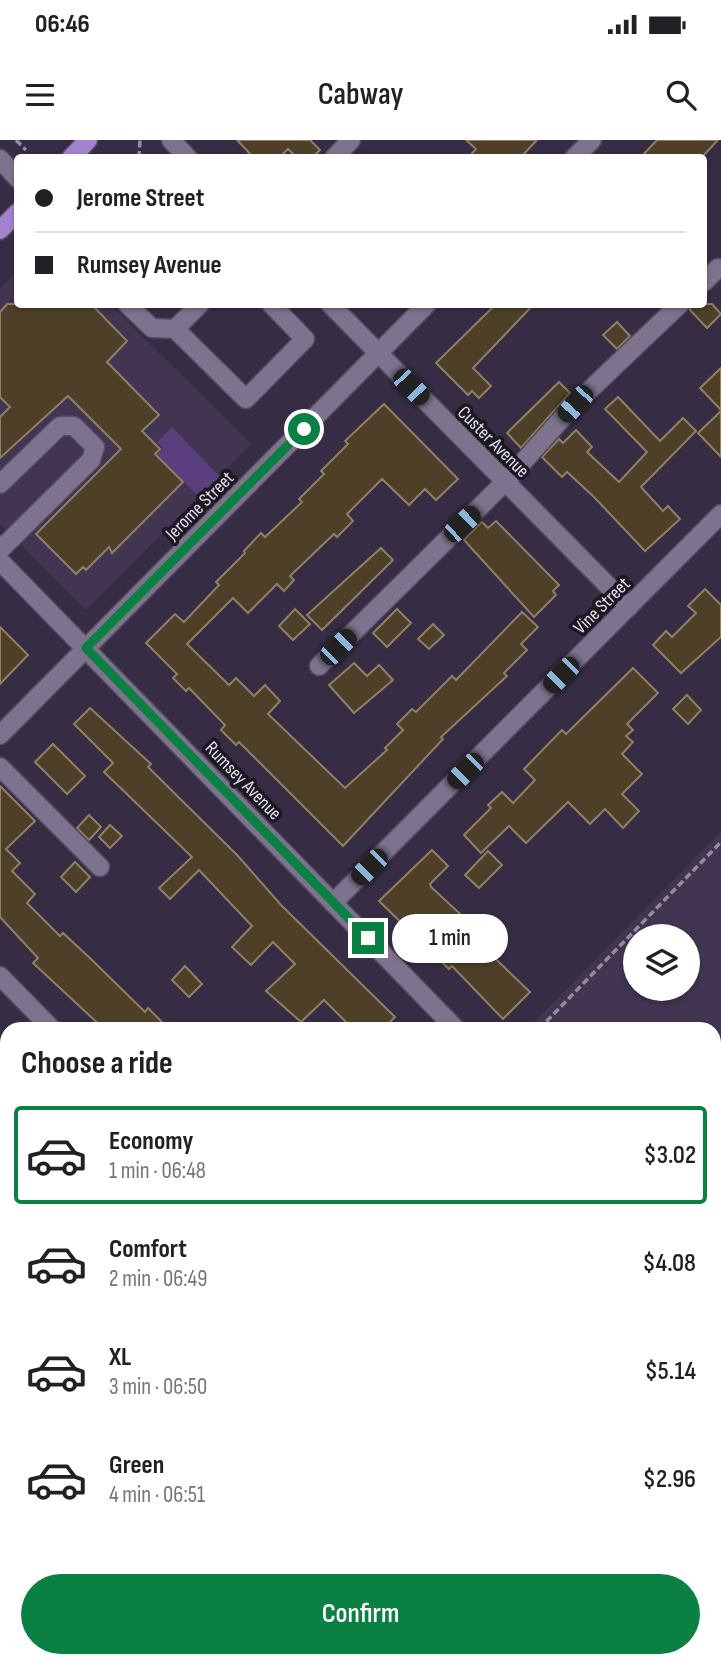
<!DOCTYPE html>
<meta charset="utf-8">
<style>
:root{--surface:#fff;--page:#f6f6f6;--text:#202124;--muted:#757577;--line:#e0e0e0;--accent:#0b8043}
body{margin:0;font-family:"Sofia Sans Condensed",sans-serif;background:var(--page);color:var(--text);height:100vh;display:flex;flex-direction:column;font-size:26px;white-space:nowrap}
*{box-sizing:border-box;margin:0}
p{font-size:23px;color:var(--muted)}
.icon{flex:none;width:38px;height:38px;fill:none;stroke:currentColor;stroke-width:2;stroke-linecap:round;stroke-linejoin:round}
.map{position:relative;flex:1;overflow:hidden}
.side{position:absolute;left:0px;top:882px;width:721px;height:646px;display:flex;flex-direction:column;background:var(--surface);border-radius:21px 21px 0 0;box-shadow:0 2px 5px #0004}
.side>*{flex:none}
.guide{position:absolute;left:14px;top:14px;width:693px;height:154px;border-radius:7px;box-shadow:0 2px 5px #0004;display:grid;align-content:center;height:154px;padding:0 21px;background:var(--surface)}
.fabs{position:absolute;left:623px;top:784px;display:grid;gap:14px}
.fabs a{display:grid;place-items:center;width:77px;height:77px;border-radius:50%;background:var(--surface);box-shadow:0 2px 5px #0004;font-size:35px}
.end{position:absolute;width:32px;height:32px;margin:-16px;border:9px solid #0b8043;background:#fff;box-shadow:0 0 0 4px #fff}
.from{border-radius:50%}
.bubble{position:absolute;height:49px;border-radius:24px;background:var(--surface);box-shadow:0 2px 5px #0004;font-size:23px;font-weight:600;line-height:49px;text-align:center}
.car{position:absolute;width:21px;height:42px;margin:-21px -10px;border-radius:9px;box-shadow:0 0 5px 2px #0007;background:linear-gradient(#222 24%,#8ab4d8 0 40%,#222 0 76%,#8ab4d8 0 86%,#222 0)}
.guide b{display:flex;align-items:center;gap:24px;height:66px;font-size:26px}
.guide b+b{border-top:2px solid var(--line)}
.guide i{width:18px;height:18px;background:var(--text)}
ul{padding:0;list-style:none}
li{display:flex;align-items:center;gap:21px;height:98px;margin:0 14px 10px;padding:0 7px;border:4px solid transparent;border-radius:7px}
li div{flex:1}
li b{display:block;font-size:26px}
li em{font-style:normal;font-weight:600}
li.active{border-color:var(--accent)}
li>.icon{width:63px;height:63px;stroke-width:1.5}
h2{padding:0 21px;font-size:32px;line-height:84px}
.cta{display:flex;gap:14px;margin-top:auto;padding:14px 21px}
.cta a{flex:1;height:80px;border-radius:42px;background:var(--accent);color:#fff;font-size:28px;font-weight:600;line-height:80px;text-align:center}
.status{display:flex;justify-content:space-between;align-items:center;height:49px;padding:0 35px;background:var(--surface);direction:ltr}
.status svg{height:19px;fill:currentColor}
header{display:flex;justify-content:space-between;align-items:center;height:91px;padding:0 21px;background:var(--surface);font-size:32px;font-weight:600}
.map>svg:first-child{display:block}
</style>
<div class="status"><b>06:46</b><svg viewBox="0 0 49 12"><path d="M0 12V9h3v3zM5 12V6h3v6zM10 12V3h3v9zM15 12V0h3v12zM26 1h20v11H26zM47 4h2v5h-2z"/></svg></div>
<header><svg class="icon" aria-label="menu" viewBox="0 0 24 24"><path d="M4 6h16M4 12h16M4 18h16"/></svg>Cabway<svg class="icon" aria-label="search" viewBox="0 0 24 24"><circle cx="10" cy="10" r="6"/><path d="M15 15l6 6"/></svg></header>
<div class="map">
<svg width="721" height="1527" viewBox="0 0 721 1527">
<rect width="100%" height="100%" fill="#362d44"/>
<g fill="#413552" fill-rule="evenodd">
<polygon points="17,131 18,164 111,165 251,304 86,470 0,384 0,149"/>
<path d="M721 692V1527H717L711 1521H714V889H527ZM635 796H688V849H635Z"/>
</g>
<g fill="#5b3e7d">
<polygon points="172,287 220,337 199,357 157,314 163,308 157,302"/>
<polygon points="714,1196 721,1203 721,1394 718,1397 714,1393"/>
<polygon points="7,1411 7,1521 147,1521 153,1527 0,1527 0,1418"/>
<polygon points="490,1521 574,1521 580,1527 484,1527"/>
</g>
<g fill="#4e4028" stroke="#8f7f66" stroke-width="2">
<polygon points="237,0 310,0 320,10 312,18 297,18 288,9 279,18 254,18"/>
<polygon points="466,0 537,0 520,18 468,18 476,9"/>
<polygon points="657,0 718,0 701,18 640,18"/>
<polygon points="7,164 91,164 127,201 107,222 159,275 142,291 160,309 155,314 183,342 112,413 109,407 86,430 83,427 76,434 36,394 121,309 68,256 0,318 0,277 10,267 0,257 0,172"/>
<polygon points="496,164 534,164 473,228 491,246 479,258 472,251 468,255 436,223"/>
<polygon points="691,164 712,164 721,174 707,188 690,170"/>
<polygon points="617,182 630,196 617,209 603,195"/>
<polygon points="721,228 721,270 700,248"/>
<polygon points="559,242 570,253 521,308 507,293"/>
<polygon points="618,257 660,301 683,278 696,291 641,347 663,371 668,366 680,379 645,411 594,357 567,332 562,337 542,317 559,299 563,303 576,290 592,307 587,312 619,342 647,312 605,269"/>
<polygon points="384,264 458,339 436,360 425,349 409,365 382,339 347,374 353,381 337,397 334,394 290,436 294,440 284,451 277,444 248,473 233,458 187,504 229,545 236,538 254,556 265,545 280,561 268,574 345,648 387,610 385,608 403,590 397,584 412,569 416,572 452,536 456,540 522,472 538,487 521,504 527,510 504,533 507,536 441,597 443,599 343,706 239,602 236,605 221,590 225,585 189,548 186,551 173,538 177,534 146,503 175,474 184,482 219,445 216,442 245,413 244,411 261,393 265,397 302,362 299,359 324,334 321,331 348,304 345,301"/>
<polygon points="721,271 721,317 698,293"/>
<polygon points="496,381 559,445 553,451 556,455 534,477 464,400 482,382 488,388"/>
<polygon points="381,408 393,420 322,490 307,475"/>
<polygon points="705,449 721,465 721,497 681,533 653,505 666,491 672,497 696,473 688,466"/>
<polygon points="295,469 310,484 293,500 279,486"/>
<polygon points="397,469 411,483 387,507 373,493"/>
<polygon points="433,484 444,495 429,509 418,499"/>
<polygon points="0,487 28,515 0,544"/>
<polygon points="354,523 367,536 379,525 393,540 354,573 329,545"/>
<polygon points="633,528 658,553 627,584 633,590 626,596 633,602 622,614 642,634 622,654 639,671 623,688 605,669 590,684 568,662 526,703 509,686 481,713 464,695 491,668 488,665 502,652 513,663 535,640 524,629 562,590 566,594"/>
<polygon points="687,555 701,570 688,584 673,569"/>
<polygon points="90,568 151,624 148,627 238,716 281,765 395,877 383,889 353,889 324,860 301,882 266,851 295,824 273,802 251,825 232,807 252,786 199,730 170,759 159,748 192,717 104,632 113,623 74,584"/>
<polygon points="53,604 85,636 67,654 35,622"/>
<polygon points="0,646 35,681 6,709 20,723 12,731 35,754 27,763 60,796 63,793 92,820 145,872 148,868 169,889 104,889 33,823 38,818 0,777"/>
<polygon points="89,675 101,687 89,700 77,688"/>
<polygon points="110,685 122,696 110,708 99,697"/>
<polygon points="432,710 448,726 430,744 431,747 483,795 477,801 530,852 503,879 452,826 449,829 379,761"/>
<polygon points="488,711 502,725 479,748 465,735"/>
<polygon points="75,722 90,737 76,752 61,737"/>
<polygon points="185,826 202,844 189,857 172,840"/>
</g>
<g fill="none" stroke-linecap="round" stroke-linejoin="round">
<defs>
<g id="minor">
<polyline points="171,0 188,18"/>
<polyline points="334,18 351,0"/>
<polyline points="574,18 592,0"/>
<polyline points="0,19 18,39"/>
<polyline points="704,142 718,128"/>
<polyline points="127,164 152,188 175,189 246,259 305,199 271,164"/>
<polyline points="330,164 629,467"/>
<polyline points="175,189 200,164"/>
<polyline points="0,344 60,286 74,286 95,307 91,320 0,410"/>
<polyline points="0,421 456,889"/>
<polyline points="319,526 505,342 575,264 680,164"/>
<polyline points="0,595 427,164"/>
<polyline points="0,627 100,727"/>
<polyline points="333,763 721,374"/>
<polyline points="0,836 52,889"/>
<polyline points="0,1166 7,1173"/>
<polyline points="0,1509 7,1509"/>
<polyline points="674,1521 680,1527"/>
</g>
<g id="major">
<polyline points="71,18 88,0"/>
<polyline points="0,90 18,72"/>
</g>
</defs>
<use href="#minor" stroke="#524a5d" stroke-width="21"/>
<use href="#major" stroke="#524a5d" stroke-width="21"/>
<g stroke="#938b9e" stroke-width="3.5" stroke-dasharray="7 3.5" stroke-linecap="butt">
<polyline points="16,0 26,10"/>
<polyline points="139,18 140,0"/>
<polyline points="539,889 721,702"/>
<polyline points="714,1078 717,1080 714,1088"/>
<polyline points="714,1102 721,1109"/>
<polyline points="714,1457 721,1458"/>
<polyline points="613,1527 619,1521"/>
</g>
<use href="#minor" stroke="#7e738e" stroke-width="18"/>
<use href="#major" stroke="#a482cf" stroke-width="18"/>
</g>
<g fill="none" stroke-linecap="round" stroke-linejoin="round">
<polyline stroke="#0b8043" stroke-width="9" points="304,289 86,508 368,798"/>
</g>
<g text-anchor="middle" stroke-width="7" stroke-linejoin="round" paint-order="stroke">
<g font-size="19" fill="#e5dfee" stroke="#1c1822">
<text transform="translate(494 301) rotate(45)" y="7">Custer Avenue</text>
<text transform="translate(199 365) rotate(-45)" y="7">Jerome Street</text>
<text transform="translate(601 465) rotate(-45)" y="7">Vine Street</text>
<text transform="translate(244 640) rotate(46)" y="7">Rumsey Avenue</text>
</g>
</g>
</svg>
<div class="fabs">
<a><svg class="icon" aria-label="layers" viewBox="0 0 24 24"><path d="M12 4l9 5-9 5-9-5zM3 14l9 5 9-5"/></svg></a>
</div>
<i class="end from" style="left:304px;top:289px"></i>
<i class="end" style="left:368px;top:798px"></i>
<div class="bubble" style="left:392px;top:774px;width:116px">1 min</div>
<i class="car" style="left:411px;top:247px;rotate:136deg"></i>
<i class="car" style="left:575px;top:264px;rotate:222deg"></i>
<i class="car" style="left:462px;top:384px;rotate:46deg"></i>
<i class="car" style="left:338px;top:507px;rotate:45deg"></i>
<i class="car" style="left:561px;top:535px;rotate:225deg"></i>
<i class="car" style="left:465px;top:631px;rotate:225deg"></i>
<i class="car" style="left:369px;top:727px;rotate:225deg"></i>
<div class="guide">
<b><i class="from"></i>Jerome Street</b>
<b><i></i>Rumsey Avenue</b>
</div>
<section class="side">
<h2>Choose a ride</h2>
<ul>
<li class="active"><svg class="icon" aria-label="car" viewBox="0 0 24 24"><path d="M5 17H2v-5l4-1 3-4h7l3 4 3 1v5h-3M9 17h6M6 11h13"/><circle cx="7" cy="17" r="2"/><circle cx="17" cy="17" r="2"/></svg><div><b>Economy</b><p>1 min · 06:48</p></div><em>$3.02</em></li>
<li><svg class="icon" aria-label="car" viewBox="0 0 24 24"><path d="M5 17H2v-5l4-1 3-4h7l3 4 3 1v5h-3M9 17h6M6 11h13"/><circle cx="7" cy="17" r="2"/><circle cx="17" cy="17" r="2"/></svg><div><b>Comfort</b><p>2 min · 06:49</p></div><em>$4.08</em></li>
<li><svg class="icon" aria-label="car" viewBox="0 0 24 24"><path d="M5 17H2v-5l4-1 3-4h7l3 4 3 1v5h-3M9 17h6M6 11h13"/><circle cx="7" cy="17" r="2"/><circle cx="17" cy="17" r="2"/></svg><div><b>XL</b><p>3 min · 06:50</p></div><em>$5.14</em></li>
<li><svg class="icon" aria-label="car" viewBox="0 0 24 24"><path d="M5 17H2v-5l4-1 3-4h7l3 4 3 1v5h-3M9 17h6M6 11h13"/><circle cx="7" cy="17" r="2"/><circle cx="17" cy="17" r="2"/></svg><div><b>Green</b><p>4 min · 06:51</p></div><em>$2.96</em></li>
</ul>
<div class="cta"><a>Confirm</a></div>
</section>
</div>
